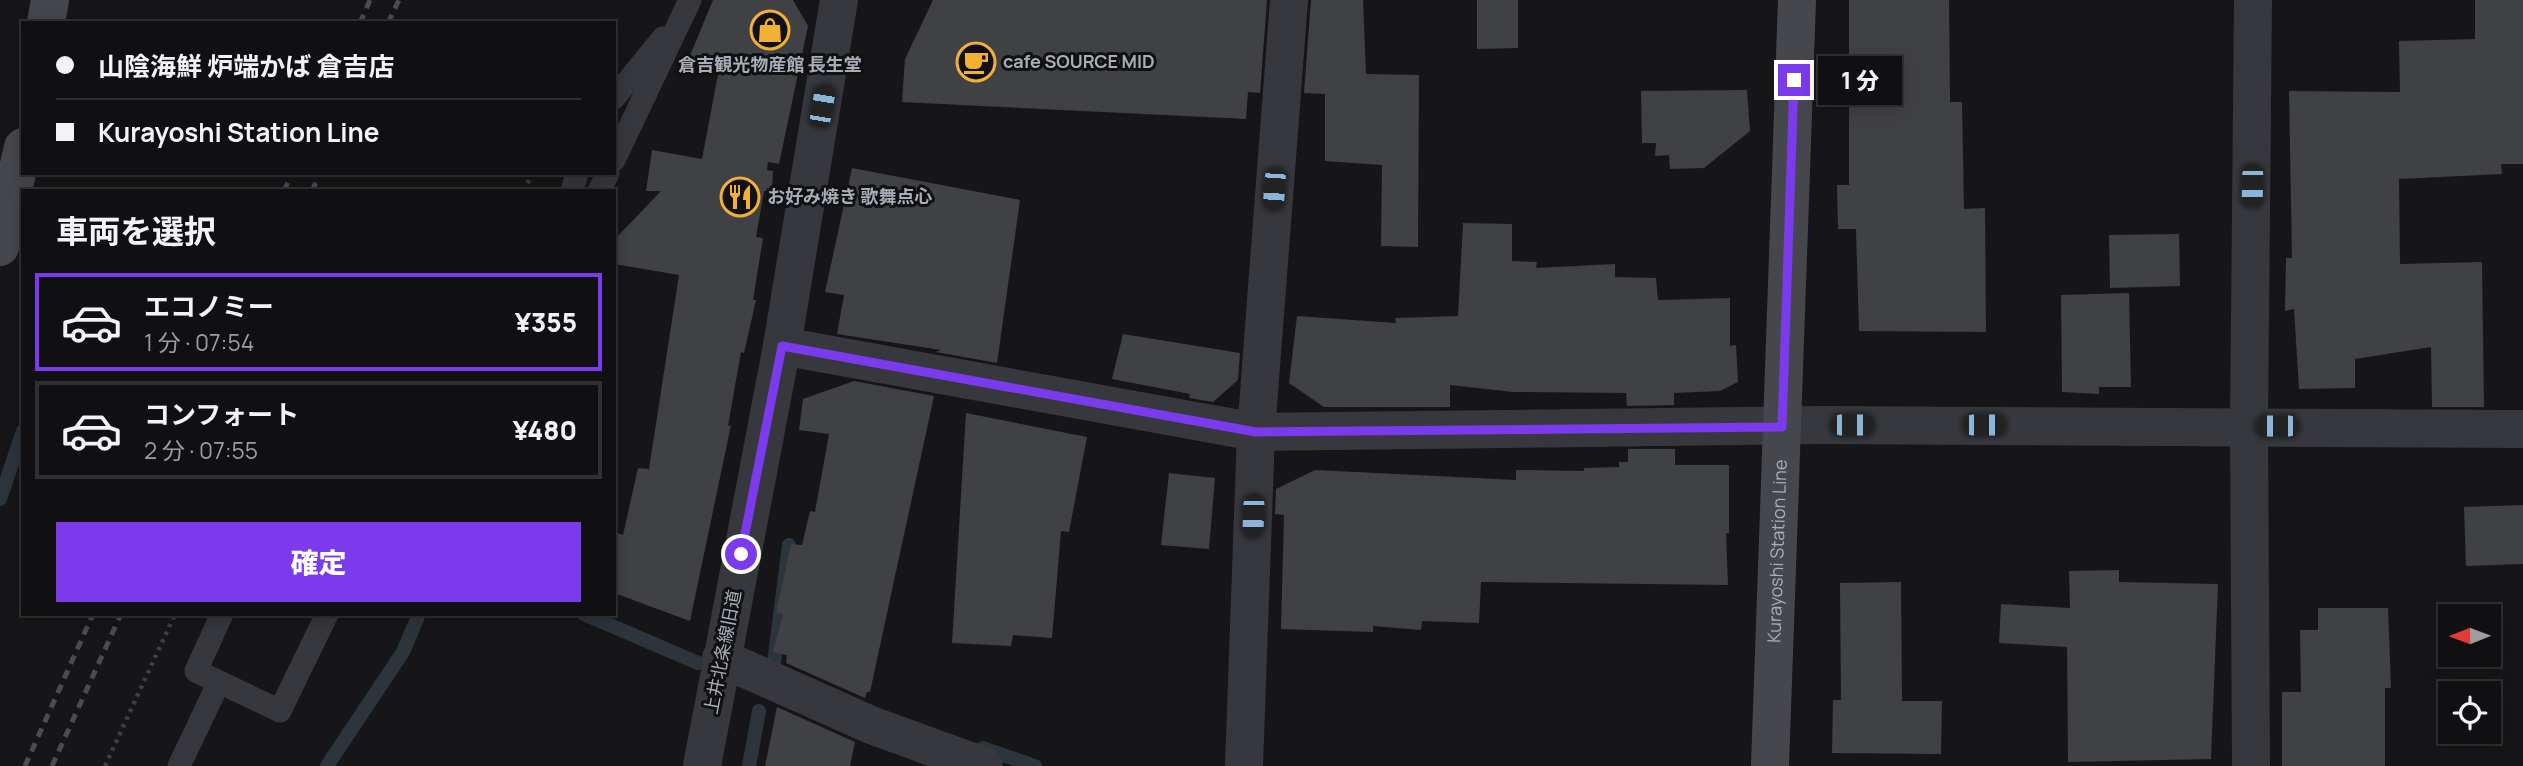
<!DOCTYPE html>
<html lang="ja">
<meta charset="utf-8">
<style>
:root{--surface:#101012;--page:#19191b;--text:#f1f3f6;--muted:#9c9d9f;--line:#303032;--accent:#7c3aed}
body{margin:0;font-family:Manrope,"Noto Sans JP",sans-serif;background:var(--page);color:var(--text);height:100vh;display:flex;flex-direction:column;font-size:26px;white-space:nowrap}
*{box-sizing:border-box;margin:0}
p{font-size:23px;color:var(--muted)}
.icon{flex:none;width:38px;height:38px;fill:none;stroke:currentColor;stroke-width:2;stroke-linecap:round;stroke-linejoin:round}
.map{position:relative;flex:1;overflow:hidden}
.panel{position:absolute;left:21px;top:189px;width:595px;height:427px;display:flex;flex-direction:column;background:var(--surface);border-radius:0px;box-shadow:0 4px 18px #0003,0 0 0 2px var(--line)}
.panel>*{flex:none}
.banner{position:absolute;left:21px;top:21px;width:595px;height:154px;border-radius:0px;box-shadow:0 4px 18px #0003,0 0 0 2px var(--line);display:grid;align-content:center;height:154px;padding:0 35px;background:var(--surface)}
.needle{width:46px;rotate:269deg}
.fabs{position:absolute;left:2438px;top:604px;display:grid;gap:14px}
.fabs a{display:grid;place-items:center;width:63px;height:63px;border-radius:0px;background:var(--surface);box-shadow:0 4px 18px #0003,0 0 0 2px var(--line);font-size:35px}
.end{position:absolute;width:32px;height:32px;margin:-16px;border:9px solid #7c3aed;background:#fff;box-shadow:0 0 0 4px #fff}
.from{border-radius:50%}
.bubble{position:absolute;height:49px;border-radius:0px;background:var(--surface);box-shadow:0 4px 18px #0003,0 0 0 2px var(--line);font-size:23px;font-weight:800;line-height:49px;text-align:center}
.car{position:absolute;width:21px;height:42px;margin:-21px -10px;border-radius:9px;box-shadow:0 0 5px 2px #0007;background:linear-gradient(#222 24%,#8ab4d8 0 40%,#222 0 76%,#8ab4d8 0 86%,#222 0)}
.banner b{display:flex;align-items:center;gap:24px;height:66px;font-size:26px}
.banner b+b{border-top:2px solid var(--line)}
.banner i{width:18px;height:18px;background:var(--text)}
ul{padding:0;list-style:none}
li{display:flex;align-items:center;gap:21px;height:98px;margin:0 14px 10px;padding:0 21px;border:4px solid var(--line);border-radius:0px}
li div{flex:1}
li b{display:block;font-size:26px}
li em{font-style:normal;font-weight:800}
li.current{border-color:var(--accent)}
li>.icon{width:63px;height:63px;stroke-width:1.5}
h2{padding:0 35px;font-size:32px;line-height:84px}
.cta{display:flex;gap:14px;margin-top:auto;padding:14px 35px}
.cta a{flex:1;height:80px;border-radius:0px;background:var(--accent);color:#fff;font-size:28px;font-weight:800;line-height:80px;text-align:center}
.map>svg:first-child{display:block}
</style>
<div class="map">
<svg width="2523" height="766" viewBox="0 0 2523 766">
<rect width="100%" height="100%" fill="#161618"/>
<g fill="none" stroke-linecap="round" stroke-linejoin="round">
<g stroke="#2c353c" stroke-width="14">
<polyline points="0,499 23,431"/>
<polyline points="584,614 698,663"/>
<polyline points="772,679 789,545"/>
<polyline points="983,748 1035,766"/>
<polyline points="327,766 403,652 419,614"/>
<polyline points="749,766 759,711"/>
</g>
</g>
<g fill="#404145">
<polygon points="713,0 793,0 808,26 779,164 768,162 767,170 773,171 772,191 764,191 756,237 763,238 753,300 756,300 744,353 741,352 728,426 731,425 690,621 614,593 614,532 623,535 638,468 649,469 679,275 614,264 614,240 661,191 646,191 652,150 702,159 720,64 689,58"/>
<polygon points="933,0 1267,0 1260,93 1248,92 1246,119 902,102 905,59"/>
<polygon points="1311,0 1363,0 1366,74 1419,75 1418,247 1381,246 1382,165 1325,161 1325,94 1304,93"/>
<polygon points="1477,0 1518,0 1518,48 1477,49"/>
<polygon points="1849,0 1949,0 1950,102 1962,102 1964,209 1985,208 1986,332 1859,331 1856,229 1838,229 1837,185 1849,185"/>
<polygon points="2475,0 2523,0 2523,164 2501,164 2502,174 2399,179 2400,264 2482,262 2484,407 2432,407 2431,347 2355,359 2355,388 2299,389 2294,309 2285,311 2286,258 2292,258 2289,91 2400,92 2399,41 2475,39"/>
<polygon points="1747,90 1750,131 1704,168 1670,169 1669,155 1655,156 1656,143 1642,143 1641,91"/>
<polygon points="852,168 1020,200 997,363 936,352 941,350 837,334 844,295 825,292"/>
<polygon points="1463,223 1512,224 1512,261 1537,262 1536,268 1615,264 1615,277 1656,278 1658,300 1730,298 1730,346 1736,345 1738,382 1720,391 1674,393 1674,405 1627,406 1626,393 1513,392 1450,385 1450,407 1324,407 1289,383 1297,316 1396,323 1395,318 1458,316"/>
<polygon points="2179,234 2180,286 2110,288 2109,235"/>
<polygon points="2129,293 2131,387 2099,387 2099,394 2062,392 2061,295"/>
<polygon points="1123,334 1240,353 1238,380 1213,402 1189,398 1190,394 1112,379"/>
<polygon points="854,381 934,396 870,692 867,692 865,698 786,663 787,655 773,652 783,614 776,613 791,544 802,545 810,511 815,512 829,434 799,430 803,399"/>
<polygon points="966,413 1087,437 1069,532 1061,531 1052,638 1013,635 1011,646 952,643"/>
<polygon points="1628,449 1675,449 1675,465 1729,465 1729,533 1726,533 1728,585 1481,582 1479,623 1422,621 1421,630 1373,626 1373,632 1281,629 1284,515 1275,514 1276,489 1315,470 1516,480 1516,470 1584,471 1584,468 1619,467 1619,462 1628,462"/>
<polygon points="1169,473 1215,478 1209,549 1161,545"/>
<polygon points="2523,505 2523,564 2466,566 2464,507"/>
<polygon points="2119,570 2119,582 2218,584 2211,759 2068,762 2067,647 1999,643 2001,604 2070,608 2069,571"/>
<polygon points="1901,582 1902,701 1942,701 1941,754 1832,753 1833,700 1841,700 1840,583"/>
<polygon points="2318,608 2388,608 2391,688 2385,688 2385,766 2282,766 2282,692 2301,692 2300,630 2318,630"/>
<polygon points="777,707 855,742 850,766 765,766"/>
</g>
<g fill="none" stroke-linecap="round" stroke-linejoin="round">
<g stroke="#3d3f44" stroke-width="4.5" stroke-dasharray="3.5 5" stroke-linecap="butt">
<polyline points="524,191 532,173"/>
<polyline points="105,766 175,614"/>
</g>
<g stroke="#37383d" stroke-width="23">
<polyline points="614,98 663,38"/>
<polyline points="614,160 690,0"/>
<polyline points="572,191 577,173"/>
<polyline points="599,191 608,173"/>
<polyline points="222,614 196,671 280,711 327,614"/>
<polyline points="179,766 219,682"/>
</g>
<g stroke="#37383d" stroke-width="38">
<polyline points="782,346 1256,432 1825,425 2523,429"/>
<polyline points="721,658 871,725 984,766"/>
<polyline points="702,766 782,346 839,0"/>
<polyline points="1244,766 1256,432 1289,0"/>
<polyline points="2251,766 2249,425 2253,0"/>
</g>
<g stroke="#45474d" stroke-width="38">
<polyline points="46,23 50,0"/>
<polyline points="0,247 23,147"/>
<path id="s1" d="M1770 766 1797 0"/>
</g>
<g stroke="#4a4c52" stroke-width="5" stroke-dasharray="9 7" stroke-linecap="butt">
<polyline points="360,23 370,0"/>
<polyline points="388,23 399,0"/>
<polyline points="284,191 292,173"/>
<polyline points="312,191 320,173"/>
<polyline points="25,766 93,614"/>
<polyline points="52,766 121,614"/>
</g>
</g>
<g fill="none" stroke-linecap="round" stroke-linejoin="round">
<polyline stroke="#7c3aed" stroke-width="9" points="741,554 782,346 1256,432 1782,427 1794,80"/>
</g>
<defs>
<symbol id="shop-ring" viewBox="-11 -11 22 22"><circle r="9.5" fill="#111113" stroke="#f2b134" stroke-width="1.5"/><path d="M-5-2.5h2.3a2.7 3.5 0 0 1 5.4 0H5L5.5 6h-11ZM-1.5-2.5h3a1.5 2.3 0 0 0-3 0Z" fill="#f2b134"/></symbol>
<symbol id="cafe-ring" viewBox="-11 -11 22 22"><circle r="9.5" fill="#111113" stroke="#f2b134" stroke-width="1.5"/><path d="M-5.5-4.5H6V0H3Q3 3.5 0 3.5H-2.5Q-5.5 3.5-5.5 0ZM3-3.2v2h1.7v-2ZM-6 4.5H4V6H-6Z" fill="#f2b134"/></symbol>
<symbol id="restaurant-ring" viewBox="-11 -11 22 22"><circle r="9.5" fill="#111113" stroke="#f2b134" stroke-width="1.5"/><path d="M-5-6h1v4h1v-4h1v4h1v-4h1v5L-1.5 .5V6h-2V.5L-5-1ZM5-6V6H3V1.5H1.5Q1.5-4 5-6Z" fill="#f2b134"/></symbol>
</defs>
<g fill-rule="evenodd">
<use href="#shop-ring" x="748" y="8" width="44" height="44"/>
<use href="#cafe-ring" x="954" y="40" width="44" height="44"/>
<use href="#restaurant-ring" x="718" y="175" width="44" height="44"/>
</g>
<g text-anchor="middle" stroke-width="6" stroke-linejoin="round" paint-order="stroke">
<g font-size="18" font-weight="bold" fill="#a8adb8" stroke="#111113" text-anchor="start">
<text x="1003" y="68">cafe SOURCE MID</text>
<text x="770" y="71" text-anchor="middle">倉吉観光物産館 長生堂</text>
<text x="767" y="203">お好み焼き 歌舞点心</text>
</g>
<g font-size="18" fill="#a8adb8" stroke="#111113">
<text dy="6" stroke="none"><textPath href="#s1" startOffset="215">Kurayoshi Station Line</textPath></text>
<text transform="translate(723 652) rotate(-79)" y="6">上井北条線旧道</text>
</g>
</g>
</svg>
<div class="fabs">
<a><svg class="needle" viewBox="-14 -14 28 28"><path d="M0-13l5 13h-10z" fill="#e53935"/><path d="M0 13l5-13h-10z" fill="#9c9d9f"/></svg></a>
<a><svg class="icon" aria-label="locate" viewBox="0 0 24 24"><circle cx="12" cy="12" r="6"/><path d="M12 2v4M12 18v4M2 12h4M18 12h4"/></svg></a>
</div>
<i class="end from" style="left:741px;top:554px"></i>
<i class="end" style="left:1794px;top:80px"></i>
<div class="bubble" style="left:1818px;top:56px;width:84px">1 分</div>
<i class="car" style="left:822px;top:106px;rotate:10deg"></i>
<i class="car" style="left:2252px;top:186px;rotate:181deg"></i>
<i class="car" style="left:1274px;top:189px;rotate:184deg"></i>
<i class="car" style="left:1852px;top:425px;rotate:90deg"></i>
<i class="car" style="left:1984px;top:425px;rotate:90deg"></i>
<i class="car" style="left:2277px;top:426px;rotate:270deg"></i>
<i class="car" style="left:1253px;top:516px;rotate:182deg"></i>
<div class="banner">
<b><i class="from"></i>山陰海鮮 炉端かば 倉吉店</b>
<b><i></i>Kurayoshi Station Line</b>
</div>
<section class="panel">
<h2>車両を選択</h2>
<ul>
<li class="current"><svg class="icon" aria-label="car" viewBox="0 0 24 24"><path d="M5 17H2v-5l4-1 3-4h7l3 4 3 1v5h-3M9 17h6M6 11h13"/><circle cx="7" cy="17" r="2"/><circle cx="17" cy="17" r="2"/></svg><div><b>エコノミー</b><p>1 分 · 07:54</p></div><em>¥355</em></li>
<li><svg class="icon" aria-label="car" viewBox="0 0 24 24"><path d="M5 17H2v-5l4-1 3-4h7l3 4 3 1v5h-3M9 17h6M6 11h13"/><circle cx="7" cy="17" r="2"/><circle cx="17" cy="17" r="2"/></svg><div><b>コンフォート</b><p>2 分 · 07:55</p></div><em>¥480</em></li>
</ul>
<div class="cta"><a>確定</a></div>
</section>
</div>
